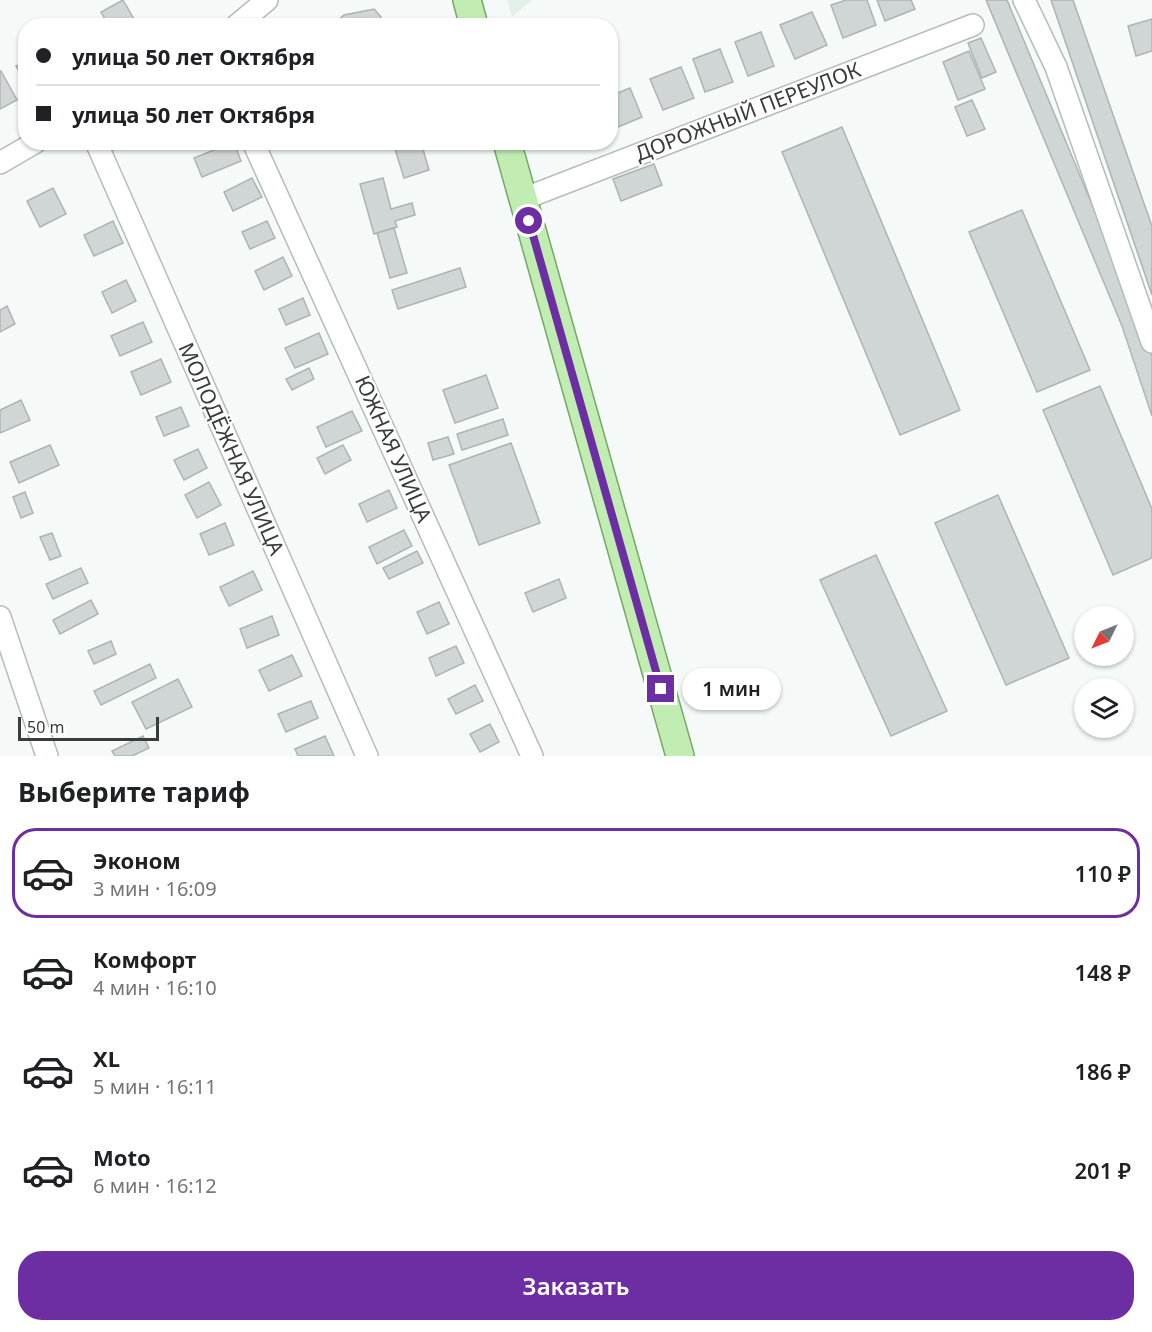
<!DOCTYPE html>
<html lang="ru">
<meta charset="utf-8">
<style>
:root{--surface:#fff;--page:#f2f2f2;--text:#202124;--muted:#757577;--line:#e0e0e0;--accent:#6e2ea3}
body{margin:0;font-family:"Noto Sans",sans-serif;background:var(--page);color:var(--text);height:100vh;display:flex;flex-direction:column;font-size:22px;white-space:nowrap}
*{box-sizing:border-box;margin:0}
p{font-size:20px;color:var(--muted)}
.icon{flex:none;width:33px;height:33px;fill:none;stroke:currentColor;stroke-width:2;stroke-linecap:round;stroke-linejoin:round}
.map{position:relative;height:756px;overflow:hidden}
.sheet{display:flex;flex-direction:column;background:var(--surface);flex:1}
.sheet>*{flex:none}
.guide{position:absolute;left:18px;top:18px;width:600px;height:132px;border-radius:24px;box-shadow:0 2px 4px #0004;display:grid;align-content:center;height:132px;padding:0 18px;background:var(--surface)}
.needle{width:39px;rotate:227deg}
.controls{position:absolute;left:1074px;top:606px;display:grid;gap:12px}
.controls a{display:grid;place-items:center;width:60px;height:60px;border-radius:50%;background:var(--surface);box-shadow:0 2px 4px #0004;font-size:30px}
.scale{position:absolute;left:18px;bottom:15px;width:141px;box-sizing:border-box;padding-left:6px;border:3px solid #3a3c3b;border-top:0;font-size:16px;line-height:21px;white-space:nowrap;color:#3a3c3b;-webkit-text-stroke:4px #fff;paint-order:stroke}
.end{position:absolute;width:27px;height:27px;margin:-14px;border:8px solid #6e2ea3;background:#fff;box-shadow:0 0 0 3px #fff}
.from{border-radius:50%}
.bubble{position:absolute;height:42px;border-radius:21px;background:var(--surface);box-shadow:0 2px 4px #0004;font-size:20px;font-weight:600;line-height:42px;text-align:center}
.guide b{display:flex;align-items:center;gap:21px;height:57px;font-size:22px}
.guide b+b{border-top:2px solid var(--line)}
.guide i{width:15px;height:15px;background:var(--text)}
ul{padding:0;list-style:none}
li{display:flex;align-items:center;gap:18px;height:90px;margin:0 12px 9px;padding:0 6px;border:3px solid transparent;border-radius:24px}
li div{flex:1}
li b{display:block;font-size:22px}
li em{font-style:normal;font-weight:600}
li.on{border-color:var(--accent)}
li>.icon{width:54px;height:54px;stroke-width:1.5}
h2{padding:0 18px;font-size:27px;line-height:72px}
.cta{display:flex;gap:12px;margin-top:auto;padding:12px 18px}
.cta a{flex:1;height:69px;border-radius:24px;background:var(--accent);color:#fff;font-size:24px;font-weight:600;line-height:69px;text-align:center}
.map>svg:first-child{display:block}
</style>
<div class="map">
<svg width="1152" height="756" viewBox="0 0 1152 756">
<rect width="100%" height="100%" fill="#f5faf8"/>
<polygon fill="#e3efe9" points="507,0 532,0 512,17"/>
<g fill="#d0d5d5" stroke="#aeb3b3" stroke-width="1.5">
<polygon points="123,0 138,26 109,26 101,12"/>
<polygon points="846,0 867,0 876,25 843,38 831,5"/>
<polygon points="877,0 911,0 915,9 885,21"/>
<polygon points="986,0 1007,0 1140,320 1152,356 1152,416 1122,326"/>
<polygon points="1051,0 1073,0 1147,212 1152,226 1152,295"/>
<polygon points="374,9 381,17 380,26 332,26 344,15"/>
<polygon points="812,12 827,45 795,59 780,25"/>
<polygon points="1152,19 1152,51 1136,56 1128,26"/>
<polygon points="761,32 774,66 748,76 735,42"/>
<polygon points="981,38 996,72 982,78 968,43"/>
<polygon points="720,49 733,82 705,92 693,59"/>
<polygon points="969,51 985,89 958,100 943,62"/>
<polygon points="26,61 26,82 16,66"/>
<polygon points="681,67 694,98 663,110 650,79"/>
<polygon points="1,71 17,100 0,109 0,72"/>
<polygon points="630,88 642,117 613,129 610,124 610,96"/>
<polygon points="972,100 985,129 967,136 955,107"/>
<polygon points="842,127 960,410 900,435 782,152"/>
<polygon points="110,142 129,142 114,150"/>
<polygon points="234,142 241,161 202,177 194,158"/>
<polygon points="406,142 421,142 429,170 404,178 394,146"/>
<polygon points="654,164 662,185 621,201 613,179"/>
<polygon points="252,178 262,197 233,211 224,192"/>
<polygon points="383,178 391,209 412,203 415,215 395,221 397,227 374,234 360,184"/>
<polygon points="53,188 66,214 40,227 27,201"/>
<polygon points="1022,210 1090,370 1037,392 969,232"/>
<polygon points="113,221 123,243 94,256 84,235"/>
<polygon points="267,221 275,238 250,249 242,232"/>
<polygon points="394,228 407,273 390,278 377,233"/>
<polygon points="283,257 292,276 264,290 255,271"/>
<polygon points="460,268 466,287 398,309 392,290"/>
<polygon points="126,280 136,301 112,313 102,292"/>
<polygon points="303,298 310,315 286,325 279,309"/>
<polygon points="7,306 15,324 0,332 0,310"/>
<polygon points="143,322 152,342 120,356 111,336"/>
<polygon points="319,333 328,354 295,368 285,348"/>
<polygon points="161,359 171,382 141,395 131,372"/>
<polygon points="309,368 314,379 292,390 286,379"/>
<polygon points="486,375 498,408 455,423 443,390"/>
<polygon points="1100,386 1152,509 1152,558 1113,575 1043,410"/>
<polygon points="21,400 30,420 0,433 0,410"/>
<polygon points="181,407 189,426 164,436 156,417"/>
<polygon points="352,411 362,431 326,447 317,427"/>
<polygon points="503,419 508,435 462,450 457,434"/>
<polygon points="448,437 454,454 433,460 428,443"/>
<polygon points="511,443 540,523 479,545 449,465"/>
<polygon points="50,445 59,465 19,483 10,462"/>
<polygon points="343,445 351,460 325,474 317,458"/>
<polygon points="198,449 207,468 184,480 174,460"/>
<polygon points="209,482 221,505 197,518 185,495"/>
<polygon points="389,490 397,508 367,522 359,504"/>
<polygon points="25,492 33,513 21,518 13,497"/>
<polygon points="998,495 1069,658 1006,685 935,523"/>
<polygon points="225,523 234,545 209,555 200,534"/>
<polygon points="404,530 412,546 377,564 369,547"/>
<polygon points="52,533 61,556 50,560 40,537"/>
<polygon points="417,551 423,563 389,579 383,568"/>
<polygon points="876,555 947,711 891,736 820,580"/>
<polygon points="81,568 88,583 53,599 46,584"/>
<polygon points="253,571 262,590 229,606 220,587"/>
<polygon points="559,579 566,598 533,612 525,593"/>
<polygon points="91,600 98,614 60,634 53,620"/>
<polygon points="439,602 449,624 427,634 417,612"/>
<polygon points="272,616 279,635 247,648 240,629"/>
<polygon points="111,641 116,654 94,664 88,651"/>
<polygon points="456,646 464,663 436,676 429,658"/>
<polygon points="292,655 302,676 269,691 259,670"/>
<polygon points="150,664 156,678 101,705 94,691"/>
<polygon points="178,679 192,707 146,729 132,702"/>
<polygon points="475,685 483,701 456,714 448,699"/>
<polygon points="311,701 318,718 286,732 278,714"/>
<polygon points="490,724 499,742 480,752 470,734"/>
<polygon points="143,736 149,748 132,756 115,756 112,751"/>
<polygon points="325,736 334,756 298,756 295,749"/>
</g>
<g fill="none" stroke-linecap="round" stroke-linejoin="round">
<defs>
<g id="minor">
<polyline points="1024,0 1056,67 1152,342"/>
<polyline points="236,26 267,0"/>
<polyline points="96,142 367,756"/>
<polyline points="253,142 532,756"/>
<polyline points="0,163 36,142"/>
<polyline points="523,199 973,25"/>
<polyline points="0,617 47,756"/>
</g>
<g id="major">
<polyline points="467,0 474,26"/>
<polyline points="507,142 680,756"/>
</g>
</defs>
<use href="#minor" stroke="#b7bbb9" stroke-width="24"/>
<use href="#major" stroke="#76a767" stroke-width="30"/>
<use href="#minor" stroke="#fff" stroke-width="21"/>
<use href="#major" stroke="#c1edb2" stroke-width="27"/>
</g>
<g fill="none" stroke-linecap="round" stroke-linejoin="round">
<polyline stroke="#6e2ea3" stroke-width="8" points="529,221 661,689"/>
</g>
<g text-anchor="middle" stroke-width="4.5" stroke-linejoin="round" paint-order="stroke">
<g font-size="21" fill="#3a3c3b" stroke="#fff">
<text transform="translate(748 112) rotate(-21)" y="7">ДОРОЖНЫЙ ПЕРЕУЛОК</text>
<text transform="translate(231 449) rotate(66)" y="7">МОЛОДЁЖНАЯ УЛИЦА</text>
<text transform="translate(393 449) rotate(66)" y="7">ЮЖНАЯ УЛИЦА</text>
</g>
</g>
</svg>
<div class="controls">
<a><svg class="needle" viewBox="-14 -14 28 28"><path d="M0-13l5 13h-10z" fill="#e53935"/><path d="M0 13l5-13h-10z" fill="#757577"/></svg></a>
<a><svg class="icon" aria-label="layers" viewBox="0 0 24 24"><path d="M12 4l9 5-9 5-9-5zM3 14l9 5 9-5"/></svg></a>
</div>
<div class="scale">50 m</div>
<i class="end from" style="left:529px;top:221px"></i>
<i class="end" style="left:661px;top:689px"></i>
<div class="bubble" style="left:682px;top:668px;width:99px">1 мин</div>
<div class="guide">
<b><i class="from"></i>улица 50 лет Октября</b>
<b><i></i>улица 50 лет Октября</b>
</div>
</div>
<section class="sheet">
<h2>Выберите тариф</h2>
<ul>
<li class="on"><svg class="icon" aria-label="car" viewBox="0 0 24 24"><path d="M5 17H2v-5l4-1 3-4h7l3 4 3 1v5h-3M9 17h6M6 11h13"/><circle cx="7" cy="17" r="2"/><circle cx="17" cy="17" r="2"/></svg><div><b>Эконом</b><p>3 мин · 16:09</p></div><em>110 ₽</em></li>
<li><svg class="icon" aria-label="car" viewBox="0 0 24 24"><path d="M5 17H2v-5l4-1 3-4h7l3 4 3 1v5h-3M9 17h6M6 11h13"/><circle cx="7" cy="17" r="2"/><circle cx="17" cy="17" r="2"/></svg><div><b>Комфорт</b><p>4 мин · 16:10</p></div><em>148 ₽</em></li>
<li><svg class="icon" aria-label="car" viewBox="0 0 24 24"><path d="M5 17H2v-5l4-1 3-4h7l3 4 3 1v5h-3M9 17h6M6 11h13"/><circle cx="7" cy="17" r="2"/><circle cx="17" cy="17" r="2"/></svg><div><b>XL</b><p>5 мин · 16:11</p></div><em>186 ₽</em></li>
<li><svg class="icon" aria-label="car" viewBox="0 0 24 24"><path d="M5 17H2v-5l4-1 3-4h7l3 4 3 1v5h-3M9 17h6M6 11h13"/><circle cx="7" cy="17" r="2"/><circle cx="17" cy="17" r="2"/></svg><div><b>Moto</b><p>6 мин · 16:12</p></div><em>201 ₽</em></li>
</ul>
<div class="cta"><a>Заказать</a></div>
</section>
